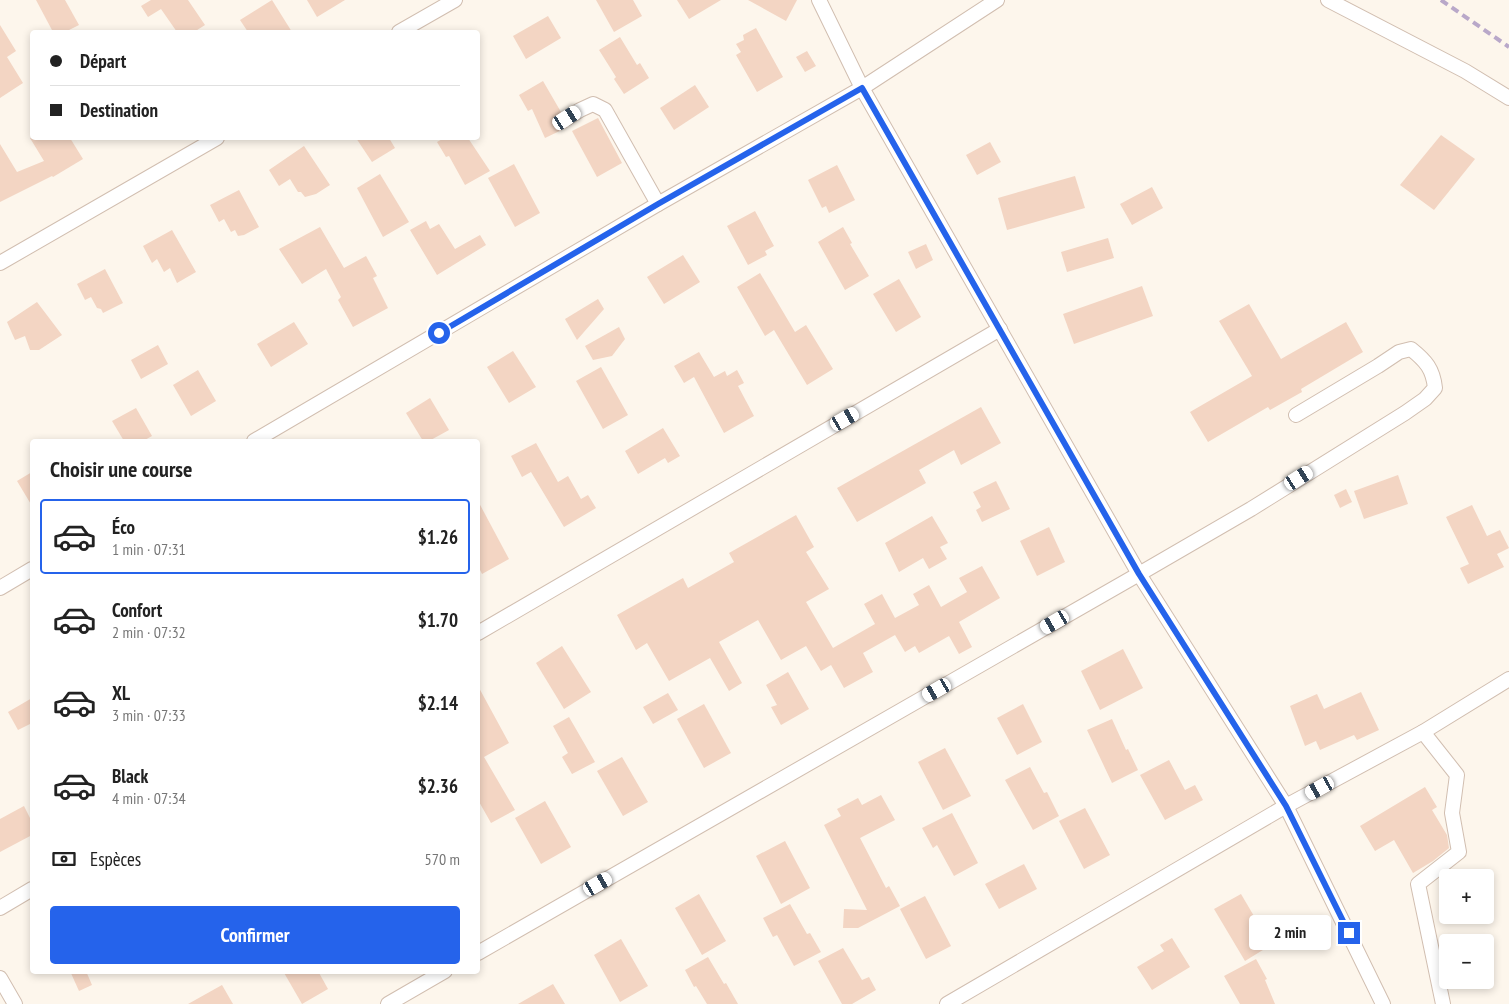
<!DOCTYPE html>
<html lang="fr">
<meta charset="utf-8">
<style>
:root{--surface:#fff;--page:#f6f6f6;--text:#222;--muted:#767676;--line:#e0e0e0;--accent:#2563eb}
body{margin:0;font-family:"PT Sans Narrow",sans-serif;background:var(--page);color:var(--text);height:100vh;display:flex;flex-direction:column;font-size:19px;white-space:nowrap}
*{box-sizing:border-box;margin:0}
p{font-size:16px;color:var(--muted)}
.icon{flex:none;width:28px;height:28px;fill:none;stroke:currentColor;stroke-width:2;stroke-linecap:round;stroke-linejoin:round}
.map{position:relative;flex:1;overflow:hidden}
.details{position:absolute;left:30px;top:439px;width:450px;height:535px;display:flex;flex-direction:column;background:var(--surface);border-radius:5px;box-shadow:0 2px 8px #0003}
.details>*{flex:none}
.banner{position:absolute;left:30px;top:30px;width:450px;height:110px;border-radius:5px;box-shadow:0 2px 8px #0003;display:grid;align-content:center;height:110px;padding:0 20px;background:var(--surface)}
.fabs{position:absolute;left:1439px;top:869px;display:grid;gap:10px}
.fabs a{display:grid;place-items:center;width:55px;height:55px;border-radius:5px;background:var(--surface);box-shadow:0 2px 8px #0003;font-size:25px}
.end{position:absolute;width:22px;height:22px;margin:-11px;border:6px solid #2563eb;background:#fff;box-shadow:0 0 0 2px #fff}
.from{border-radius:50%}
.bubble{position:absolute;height:35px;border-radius:5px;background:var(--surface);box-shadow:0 2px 8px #0003;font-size:16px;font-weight:600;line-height:35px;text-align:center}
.car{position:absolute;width:15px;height:30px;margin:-15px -8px;border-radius:6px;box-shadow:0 0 4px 1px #0007;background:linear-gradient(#fff 24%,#345 0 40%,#fff 0 76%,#345 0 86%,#fff 0)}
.banner b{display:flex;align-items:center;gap:18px;height:48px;font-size:19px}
.banner b+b{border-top:1px solid var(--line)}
.banner i{width:12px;height:12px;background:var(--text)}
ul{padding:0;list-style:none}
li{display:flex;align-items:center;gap:15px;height:75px;margin:0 10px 8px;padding:0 10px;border:2px solid transparent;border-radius:5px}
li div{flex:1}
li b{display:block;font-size:19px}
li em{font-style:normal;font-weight:600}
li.current{border-color:var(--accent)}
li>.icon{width:45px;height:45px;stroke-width:1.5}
h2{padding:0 20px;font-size:22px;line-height:60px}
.pay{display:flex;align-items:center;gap:12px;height:55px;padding:0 20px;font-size:19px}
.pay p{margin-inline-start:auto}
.cta{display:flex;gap:10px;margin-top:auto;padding:10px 20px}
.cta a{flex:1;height:58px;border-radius:5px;background:var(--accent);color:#fff;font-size:20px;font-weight:600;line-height:58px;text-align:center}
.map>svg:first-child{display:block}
</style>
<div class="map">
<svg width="1509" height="1004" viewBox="0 0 1509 1004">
<rect width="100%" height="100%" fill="#fdf6ec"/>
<g fill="#f3d5c3">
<polygon points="36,0 65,0 79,25 65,32 53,32"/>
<polygon points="151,0 188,0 205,25 194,32 177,32 161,9 148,17 141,6"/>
<polygon points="272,0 292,32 248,32 240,20"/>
<polygon points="307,0 345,0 317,17"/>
<polygon points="596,0 633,0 642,16 614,32"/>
<polygon points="677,0 721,0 689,19"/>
<polygon points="748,0 797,0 786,21"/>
<polygon points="548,16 561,38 526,59 513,36"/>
<polygon points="0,25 16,51 7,57 23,83 0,98"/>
<polygon points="756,28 783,77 757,92 736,55 741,52 736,44 744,40 743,35"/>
<polygon points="620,37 637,65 640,63 649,78 624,94 614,79 616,77 599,50"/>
<polygon points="807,51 816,66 805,72 796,57"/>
<polygon points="543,81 561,112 558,118 559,122 568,127 545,138 532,109 528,111 519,95"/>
<polygon points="695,85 709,107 674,130 660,108"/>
<polygon points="598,118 622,163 597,177 572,131"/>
<polygon points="1441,135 1475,159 1434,210 1400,185"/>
<polygon points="30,138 70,138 83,159 53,177 52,176 0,202 0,144 17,172 44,161"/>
<polygon points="356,138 389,138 395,148 372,162"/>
<polygon points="444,138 468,138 490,171 465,185 449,156 446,157 437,142"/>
<polygon points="990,142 1001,162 977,175 966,155"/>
<polygon points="304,146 330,185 316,194 305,197 301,192 298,192 290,179 279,186 269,170"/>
<polygon points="514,164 540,213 515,227 488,178"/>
<polygon points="837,165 855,200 829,213 826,206 822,208 808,180"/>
<polygon points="380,174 409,222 383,237 357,188"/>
<polygon points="1075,176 1085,208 1007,230 998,198"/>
<polygon points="1152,187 1163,208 1132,225 1120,204"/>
<polygon points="239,190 259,227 244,235 238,236 235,230 231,232 224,219 219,222 210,205"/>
<polygon points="755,211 774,246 765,251 767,255 748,265 727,226"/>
<polygon points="426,221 430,229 439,224 455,249 480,235 486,245 437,275 410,230"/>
<polygon points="320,227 344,268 366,256 377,276 373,278 388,308 353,327 338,300 341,297 326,269 302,284 279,249"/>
<polygon points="843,227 852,243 850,244 869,276 845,290 818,242"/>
<polygon points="172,230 196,272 177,283 170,268 164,272 157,259 152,263 143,246"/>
<polygon points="1108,238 1114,258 1067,272 1061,252"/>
<polygon points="926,244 933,260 916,269 908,252"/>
<polygon points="683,255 700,282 664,304 647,277"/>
<polygon points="105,269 123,303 103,313 101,309 97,308 91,297 85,300 77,284"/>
<polygon points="760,273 795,332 806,325 833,369 807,385 774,330 765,336 737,287"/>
<polygon points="899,279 921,317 896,332 873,294"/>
<polygon points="1142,286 1153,316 1074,344 1063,314"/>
<polygon points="598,299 604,309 577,340 565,319"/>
<polygon points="37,302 62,335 39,350 30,350 25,336 15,340 7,322"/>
<polygon points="1249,304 1281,359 1346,322 1363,352 1301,389 1302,392 1270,410 1268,407 1208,442 1190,412 1252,376 1219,321"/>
<polygon points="294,322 308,344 271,367 257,344"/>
<polygon points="619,327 625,339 612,356 593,360 585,346"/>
<polygon points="158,345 168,364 141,379 131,360"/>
<polygon points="513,351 536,387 509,403 487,367"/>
<polygon points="699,352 714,377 725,371 727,376 737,370 744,383 738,386 754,416 724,433 694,377 684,383 674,366"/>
<polygon points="601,367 628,415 603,429 576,381"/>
<polygon points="198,370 216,401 191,416 173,385"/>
<polygon points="430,398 449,430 429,441 423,441 406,413"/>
<polygon points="981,407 1001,443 961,465 954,450 919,470 926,483 857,522 837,488"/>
<polygon points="136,408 152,436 143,441 124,441 112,421"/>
<polygon points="663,428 680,456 668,463 665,458 638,474 625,451"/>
<polygon points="536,443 558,482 568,476 581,499 588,495 596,508 564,527 531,472 522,477 511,456"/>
<polygon points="32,472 32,506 17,481"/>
<polygon points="1398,475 1408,504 1364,519 1354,491"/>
<polygon points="996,481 1010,509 982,522 976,510 981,507 973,492"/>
<polygon points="1346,489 1352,502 1340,508 1334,495"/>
<polygon points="478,501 509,559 482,574 478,566"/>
<polygon points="1472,505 1487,536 1500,530 1509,548 1497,554 1504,567 1468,584 1460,568 1469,564 1446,517"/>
<polygon points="796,515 814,547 806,552 829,589 806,602 833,648 875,624 864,604 882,594 895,618 919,605 913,594 929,585 941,607 967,592 959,578 982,566 1000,598 959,622 972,647 959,654 949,636 919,653 915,646 905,652 895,635 863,653 873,672 844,688 831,665 821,671 806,646 781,660 758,620 719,642 742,683 729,691 710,658 669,681 647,643 636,650 617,615 683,578 688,588 734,562 729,553"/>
<polygon points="932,516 948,543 940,547 947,559 929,569 923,558 899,572 885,543"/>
<polygon points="1049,527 1065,562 1037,576 1020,541"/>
<polygon points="562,646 591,692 564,709 536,663"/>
<polygon points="1123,649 1143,688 1100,710 1081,671"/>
<polygon points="788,672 809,709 781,725 771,707 777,705 766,685"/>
<polygon points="478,686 509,743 484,757 515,810 491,823 478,800"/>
<polygon points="1361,692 1379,730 1357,740 1354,735 1320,750 1316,741 1305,746 1290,706 1317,694 1324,709"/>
<polygon points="668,693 678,710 653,724 643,707"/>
<polygon points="32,698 32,723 18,730 8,712"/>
<polygon points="704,704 731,753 704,768 677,719"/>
<polygon points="1023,704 1042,742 1017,755 997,718"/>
<polygon points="569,717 595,762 572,774 562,757 568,753 553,726"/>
<polygon points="1112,719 1126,750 1128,749 1138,770 1112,783 1087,730"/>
<polygon points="945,748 971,796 943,810 918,762"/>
<polygon points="622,757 648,802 623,816 597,771"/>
<polygon points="1169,760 1185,790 1195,785 1203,800 1165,820 1140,775"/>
<polygon points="1030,767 1044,793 1047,792 1059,816 1033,830 1005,780"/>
<polygon points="1425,787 1437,807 1432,810 1447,835 1449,848 1433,861 1413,873 1394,840 1375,851 1360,826"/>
<polygon points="881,795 895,820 860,838 886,888 889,886 900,906 858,928 843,928 844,909 867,910 824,825 841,816 837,809 858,798 862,805"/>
<polygon points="545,801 571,847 541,864 515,818"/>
<polygon points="24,806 32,822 32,835 0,852 0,819"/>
<polygon points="1085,808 1110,855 1084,869 1059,821"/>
<polygon points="952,813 978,863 954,876 937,845 933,848 922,828"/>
<polygon points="785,841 810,888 781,904 756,856"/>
<polygon points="1024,864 1037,889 999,909 985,884"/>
<polygon points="699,894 726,941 702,955 675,908"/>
<polygon points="1241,894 1271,945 1245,961 1214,909"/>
<polygon points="925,896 951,946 926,959 900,909"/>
<polygon points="790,904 807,934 810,933 821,952 794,966 777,935 773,937 763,918"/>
<polygon points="1172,938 1190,967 1152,990 1137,967 1164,951 1160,945"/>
<polygon points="621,939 648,986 620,1002 594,955"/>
<polygon points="843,948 862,980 869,977 876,990 852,1004 842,1004 818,961"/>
<polygon points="708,957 724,984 726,983 738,1004 707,1004 696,986 694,987 685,970"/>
<polygon points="1256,959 1267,979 1265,980 1275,1004 1240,1004 1224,976"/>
<polygon points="70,971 86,971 92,985 79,991"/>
<polygon points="283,971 318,971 328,989 302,1004"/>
<polygon points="553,984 565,1004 518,1004"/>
<polygon points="222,985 233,1004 188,1004"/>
</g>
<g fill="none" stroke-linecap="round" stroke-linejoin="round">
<defs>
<g id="street">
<polyline points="819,0 862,88 1139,574 1286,806 1383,1004"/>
<polyline points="1328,0 1465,71 1509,98"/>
<polyline points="399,32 455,0"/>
<polyline points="567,118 580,110 593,104 605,110 658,204"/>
<polyline points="0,263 217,138"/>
<polyline points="254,441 658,204 862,88 997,0"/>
<polyline points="0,588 32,569"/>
<polyline points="478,633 1000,329"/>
<polyline points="1423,732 1457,775 1452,813 1459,852 1418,884 1443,1004"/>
<polyline points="0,908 32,889"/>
<path d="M478 953 1139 574 1251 509 1405 413 1425 399 1435 388C1433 369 1426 361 1411 349L1399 352 1378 366 1296 415"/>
<polyline points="0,978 15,1004"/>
<polyline points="388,1004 445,971"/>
<polyline points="947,1004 1286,806 1423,732 1509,679"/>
</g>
</defs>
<use href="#street" stroke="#d1beb0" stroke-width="16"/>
<use href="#street" stroke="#fff" stroke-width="14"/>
<polyline stroke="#b9a8c9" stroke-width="4" stroke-dasharray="8 5" stroke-linecap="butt" points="1441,0 1509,47"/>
</g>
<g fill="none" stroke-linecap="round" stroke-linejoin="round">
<polyline stroke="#2563eb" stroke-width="6" points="439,333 658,204 862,88 1139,574 1286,806 1349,933"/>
</g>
</svg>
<div class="fabs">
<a>+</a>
<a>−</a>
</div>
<i class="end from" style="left:439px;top:333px"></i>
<i class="end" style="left:1349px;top:933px"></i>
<div class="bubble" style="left:1249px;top:915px;width:82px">2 min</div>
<i class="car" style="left:567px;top:118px;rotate:57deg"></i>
<i class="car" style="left:845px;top:419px;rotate:60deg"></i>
<i class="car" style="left:1299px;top:478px;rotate:58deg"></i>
<i class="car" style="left:1055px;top:622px;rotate:240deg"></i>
<i class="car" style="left:937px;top:690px;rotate:240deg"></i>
<i class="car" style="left:1320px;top:788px;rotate:241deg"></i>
<i class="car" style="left:598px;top:884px;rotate:60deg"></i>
<div class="banner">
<b><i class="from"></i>Départ</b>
<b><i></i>Destination</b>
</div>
<section class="details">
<h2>Choisir une course</h2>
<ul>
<li class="current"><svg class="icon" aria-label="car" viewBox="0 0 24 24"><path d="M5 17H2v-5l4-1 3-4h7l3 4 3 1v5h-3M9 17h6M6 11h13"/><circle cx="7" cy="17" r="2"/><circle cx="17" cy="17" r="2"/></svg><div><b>Éco</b><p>1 min · 07:31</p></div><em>$1.26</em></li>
<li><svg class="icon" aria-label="car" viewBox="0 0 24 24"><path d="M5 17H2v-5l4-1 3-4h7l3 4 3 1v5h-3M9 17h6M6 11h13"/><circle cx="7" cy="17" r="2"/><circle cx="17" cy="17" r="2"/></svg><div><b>Confort</b><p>2 min · 07:32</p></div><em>$1.70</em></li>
<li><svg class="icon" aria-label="car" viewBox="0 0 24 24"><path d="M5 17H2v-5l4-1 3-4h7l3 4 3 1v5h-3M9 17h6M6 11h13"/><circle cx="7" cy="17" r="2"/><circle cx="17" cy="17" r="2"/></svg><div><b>XL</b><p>3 min · 07:33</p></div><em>$2.14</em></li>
<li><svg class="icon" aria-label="car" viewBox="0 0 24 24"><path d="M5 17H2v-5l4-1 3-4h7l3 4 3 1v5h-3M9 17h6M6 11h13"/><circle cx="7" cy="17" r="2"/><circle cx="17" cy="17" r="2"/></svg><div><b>Black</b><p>4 min · 07:34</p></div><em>$2.36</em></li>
</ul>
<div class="pay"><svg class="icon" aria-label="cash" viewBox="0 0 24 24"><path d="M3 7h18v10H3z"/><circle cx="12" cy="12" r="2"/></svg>Espèces<p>570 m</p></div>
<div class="cta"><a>Confirmer</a></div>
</section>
</div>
